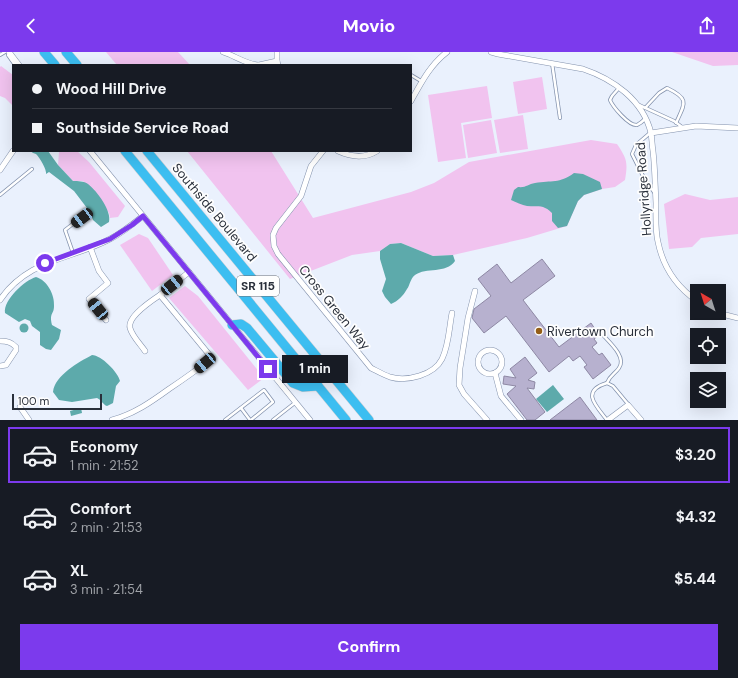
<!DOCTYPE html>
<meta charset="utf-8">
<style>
:root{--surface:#171b24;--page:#242831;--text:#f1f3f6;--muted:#9ea1a6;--line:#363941;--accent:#7c3aed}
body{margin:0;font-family:"DM Sans",sans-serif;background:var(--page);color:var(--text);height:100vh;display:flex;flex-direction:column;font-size:15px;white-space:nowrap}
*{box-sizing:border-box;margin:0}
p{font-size:13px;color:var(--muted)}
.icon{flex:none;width:22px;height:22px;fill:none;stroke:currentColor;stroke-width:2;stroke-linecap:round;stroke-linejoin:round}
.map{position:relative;height:368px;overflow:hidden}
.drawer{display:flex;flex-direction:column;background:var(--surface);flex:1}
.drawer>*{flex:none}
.banner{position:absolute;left:12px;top:12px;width:400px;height:88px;border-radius:0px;box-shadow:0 4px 16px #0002;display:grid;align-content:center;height:88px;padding:0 20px;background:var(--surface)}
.needle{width:26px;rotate:321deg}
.controls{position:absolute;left:690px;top:232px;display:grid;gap:8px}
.controls a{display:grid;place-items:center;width:36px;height:36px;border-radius:0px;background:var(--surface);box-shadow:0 4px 16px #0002;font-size:20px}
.scale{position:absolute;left:12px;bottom:10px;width:90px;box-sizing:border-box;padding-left:4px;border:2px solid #292f3a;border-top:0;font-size:11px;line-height:14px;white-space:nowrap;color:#292f3a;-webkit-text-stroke:3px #fefefe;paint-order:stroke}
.end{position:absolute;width:18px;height:18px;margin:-9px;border:5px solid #7c3aed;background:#fff;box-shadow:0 0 0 2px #fff}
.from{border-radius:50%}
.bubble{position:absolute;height:28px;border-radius:0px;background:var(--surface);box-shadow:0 4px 16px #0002;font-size:13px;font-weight:700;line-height:28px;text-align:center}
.car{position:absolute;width:12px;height:24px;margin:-12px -6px;border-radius:5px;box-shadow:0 0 3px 1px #0007;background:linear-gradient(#222 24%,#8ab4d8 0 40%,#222 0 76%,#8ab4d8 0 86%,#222 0)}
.banner b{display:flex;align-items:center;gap:14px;height:38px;font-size:15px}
.banner b+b{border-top:1px solid var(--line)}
.banner i{width:10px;height:10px;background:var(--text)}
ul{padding:7px 0 0;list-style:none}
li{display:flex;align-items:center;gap:12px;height:56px;margin:0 8px 6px;padding:0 12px;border:2px solid transparent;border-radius:0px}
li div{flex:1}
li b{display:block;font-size:15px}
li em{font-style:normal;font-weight:700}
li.selected{border-color:var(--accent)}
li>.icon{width:36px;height:36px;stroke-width:1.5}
.cta{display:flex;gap:8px;margin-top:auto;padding:8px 20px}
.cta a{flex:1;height:46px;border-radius:0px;background:var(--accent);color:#fff;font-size:16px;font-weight:700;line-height:46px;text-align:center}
header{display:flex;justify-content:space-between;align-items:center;height:52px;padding:0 20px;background:var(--accent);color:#fff;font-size:18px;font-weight:700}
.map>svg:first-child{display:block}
</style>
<header><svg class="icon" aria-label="back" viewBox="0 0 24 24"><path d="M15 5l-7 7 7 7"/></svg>Movio<svg class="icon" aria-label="share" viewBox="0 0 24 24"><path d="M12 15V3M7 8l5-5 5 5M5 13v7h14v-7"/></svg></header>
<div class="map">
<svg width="738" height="368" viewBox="0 0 738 368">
<rect width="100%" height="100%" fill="#eaf1fd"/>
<g fill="#f1c3ef">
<polygon points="106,0 178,0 190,13 117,13"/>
<polygon points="672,0 738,0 738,13 713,14"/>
<polygon points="1,14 13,23 13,54 5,46 0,44 0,15"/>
<polygon points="542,25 547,57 518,62 513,30"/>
<polygon points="487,34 492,66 461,71 466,106 438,110 428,43"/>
<polygon points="523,63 528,97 500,101 494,68"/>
<polygon points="491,68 497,101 468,106 463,73"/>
<path d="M591 88 617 92C627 107 628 110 625 128L615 135 602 137 584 143 578 149 567 174 527 186 453 203 433 204 401 191 390 192 380 199 352 203 290 227 187 99H271L313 166 411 140 434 131 469 110Z"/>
<polygon points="60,99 77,99 89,110 125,154 118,165 110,166 109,161 83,129 73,129 58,113 59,100"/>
<polygon points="685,142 710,148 738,145 738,182 701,186 692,195 669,197 664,152"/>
<polygon points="139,182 148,186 173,223 152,239 120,193"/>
<polygon points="185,234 198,244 264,326 248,338 169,246"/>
</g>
<g fill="#5daaab">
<path d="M31 99H48L58 113 73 129C78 129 84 129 88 132 97 139 112 159 109 170L101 175 93 168 90 160 74 139 49 120 46 122C47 118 40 106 36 102 34 101 32 101 31 99Z"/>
<path d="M574 121 583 122 600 130 602 137 584 143 578 149 567 174 558 176 552 169V161C543 152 538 155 527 154 522 153 516 150 511 148L514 138 518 135C526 136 528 132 535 131 552 128 559 132 574 121Z"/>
<path d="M401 191 433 204 453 203 455 209C446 222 426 215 415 223 410 227 410 233 407 237 403 244 398 249 391 252L385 245 382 239 386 227 380 207V199L390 192Z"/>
<path d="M36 225C47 228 55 243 54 254 54 263 49 260 52 273L61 278 59 287 51 298 46 297 40 293V280L32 274 30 269 25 267 19 270 5 261C3 248 25 228 36 225Z"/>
<circle cx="24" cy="276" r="4.5"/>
<path d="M92 303C101 303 118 320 120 329L116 334 113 351 107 354C103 353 102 348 97 346L72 350 59 348 53 340C55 323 79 310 92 303Z"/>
<polygon points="553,333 564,347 547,360 536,347"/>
<polygon points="81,356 82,361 71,364 70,359"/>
</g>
<g fill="#b7b1cf" stroke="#8e88a4">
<polygon points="542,207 555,224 523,248 559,295 591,271 599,283 594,287 597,291 592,295 599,303 602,301 611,313 593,327 584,315 587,313 580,304 573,309 569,304 549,320 506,264 484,281 472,266 474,257 491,244 478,227 497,212 511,231"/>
<polygon points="525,305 537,321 528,328 535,330 534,337 527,336 545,360 535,368 527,368 507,342 516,334 503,332 504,324 516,326 510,317"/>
<polygon points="580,345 597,368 550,368"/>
</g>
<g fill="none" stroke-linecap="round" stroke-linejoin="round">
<defs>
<g id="lane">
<polyline points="0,3 5,0"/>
<polyline points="8,3 15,13"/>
<polyline points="552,11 560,66"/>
<polyline points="411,23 421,29"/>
<path d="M619 36 612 44 610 48C613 55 629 74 637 73 639 72 643 69 645 67"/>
<polyline points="639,53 674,69 682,75"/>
<path d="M645 56 659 41 667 36C690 47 685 51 676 71"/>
<polyline points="650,81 636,93 632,102 644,126 654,140"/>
<polyline points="0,143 32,117"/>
<polyline points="73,201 65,178 82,165"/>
<path d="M602 282C609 290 627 305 619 316 615 322 610 323 607 331L613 334 628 352"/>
<polyline points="241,356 250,368"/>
<polyline points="225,368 264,338 273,350 251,368"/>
<polyline points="273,368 296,350"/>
<path d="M607 368C596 354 580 339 607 331"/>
</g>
<g id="street">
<polyline points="9,0 19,13"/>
<path d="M223 0C235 4 246 12 258 13"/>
<polyline points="277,0 277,9 278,13"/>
<path d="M491 0 498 2 583 17C613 27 643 48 651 81 652 87 652 93 653 99 655 116 655 133 656 151 656 163 655 178 658 190 663 215 677 235 697 249"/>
<polyline points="259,13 277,9"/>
<path d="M411 49C421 31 430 13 447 0"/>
<polyline points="651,81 696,74 738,76"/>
<polyline points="90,99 310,368"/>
<path d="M323 99 311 114 301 144 276 176 273 183 274 194 278 202 371 316C377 319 384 323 390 325 407 330 434 323 442 307 449 293 449 276 452 261"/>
<path d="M338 99C351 105 364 107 377 99"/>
<polyline points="0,118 13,99"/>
<polyline points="90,195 99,219 108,231 89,247 106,268"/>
<polyline points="475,239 468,266 460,316 459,333 464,342 487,368"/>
<path d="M0 248C28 207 70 208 110 187 122 181 133 172 143 164"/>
<polyline points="718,261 738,266"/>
<path d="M0 289C7 289 11 290 16 295V298L6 313 0 314"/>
<circle cx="490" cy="310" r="12"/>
<path d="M145 299C141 293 132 284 130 276 127 265 151 249 160 243"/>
<polyline points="495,321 501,344 521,368"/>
<polyline points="20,355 29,368"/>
<path d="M112 368C134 362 151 350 169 337 184 327 198 317 212 306L160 243 189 220"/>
<polyline points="608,368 628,353 641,368"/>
</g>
<g id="highway">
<polyline points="44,0 55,13"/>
<polyline points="66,0 77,13"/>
<polyline points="125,99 346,368"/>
<polyline points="147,99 369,368"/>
<polyline points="232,273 241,272 247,276 293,331 303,335 318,334"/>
</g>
</defs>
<use href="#lane" stroke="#8392ad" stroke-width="4"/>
<use href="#street" stroke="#8392ad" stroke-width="6"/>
<use href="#highway" stroke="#d0d1d4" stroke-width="10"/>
<use href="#lane" stroke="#fff" stroke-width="2.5"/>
<use href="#street" stroke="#fff" stroke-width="5"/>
<use href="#highway" stroke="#3cbef1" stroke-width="9"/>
</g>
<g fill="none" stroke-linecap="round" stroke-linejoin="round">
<polyline stroke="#7c3aed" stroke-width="5" points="45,211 110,187 132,173 143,164 268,317"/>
</g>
<circle fill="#955e17" stroke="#fefefe" stroke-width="1.5" cx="539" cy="279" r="4"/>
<g text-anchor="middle" stroke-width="3.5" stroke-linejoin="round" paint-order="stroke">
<rect fill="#fefefe" stroke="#696d75" stroke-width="1" x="237" y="224" width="42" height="20" rx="3"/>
<g font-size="12" font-weight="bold" fill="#292f3a">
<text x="258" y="238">SR 115</text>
</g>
<g font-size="13" fill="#292f3a" stroke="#fefefe">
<text transform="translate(643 137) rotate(-94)" y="5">Hollyridge Road</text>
<text transform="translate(215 160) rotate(50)" y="5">Southside Boulevard</text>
<text transform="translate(335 255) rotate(51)" y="5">Cross Green Way</text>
</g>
<g font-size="13" fill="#292f3a" stroke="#fefefe" text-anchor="start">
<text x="547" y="284">Rivertown Church</text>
</g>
</g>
</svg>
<div class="controls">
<a><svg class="needle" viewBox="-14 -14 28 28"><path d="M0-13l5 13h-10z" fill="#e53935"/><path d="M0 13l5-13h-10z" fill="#9ea1a6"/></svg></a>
<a><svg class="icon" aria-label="locate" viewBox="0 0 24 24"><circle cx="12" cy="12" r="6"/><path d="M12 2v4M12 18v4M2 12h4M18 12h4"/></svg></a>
<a><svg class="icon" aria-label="layers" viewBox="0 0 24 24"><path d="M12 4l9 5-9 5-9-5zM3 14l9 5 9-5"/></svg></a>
</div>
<div class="scale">100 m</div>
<i class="end from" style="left:45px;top:211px"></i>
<i class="end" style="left:268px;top:317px"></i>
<div class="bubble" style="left:282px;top:303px;width:66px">1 min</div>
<i class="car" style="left:82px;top:166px;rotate:233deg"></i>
<i class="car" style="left:172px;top:233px;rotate:51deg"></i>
<i class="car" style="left:98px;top:257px;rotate:321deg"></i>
<i class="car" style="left:205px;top:311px;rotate:230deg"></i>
<div class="banner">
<b><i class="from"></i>Wood Hill Drive</b>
<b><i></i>Southside Service Road</b>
</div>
</div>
<section class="drawer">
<ul>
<li class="selected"><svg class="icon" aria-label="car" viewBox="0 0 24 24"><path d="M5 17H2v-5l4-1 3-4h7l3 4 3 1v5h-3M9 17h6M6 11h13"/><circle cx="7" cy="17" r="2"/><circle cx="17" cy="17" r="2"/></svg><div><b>Economy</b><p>1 min · 21:52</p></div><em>$3.20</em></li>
<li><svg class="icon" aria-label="car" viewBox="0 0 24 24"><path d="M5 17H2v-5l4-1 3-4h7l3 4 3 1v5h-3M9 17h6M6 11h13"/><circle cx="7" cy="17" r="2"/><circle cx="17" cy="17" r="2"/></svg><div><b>Comfort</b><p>2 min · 21:53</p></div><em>$4.32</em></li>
<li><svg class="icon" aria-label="car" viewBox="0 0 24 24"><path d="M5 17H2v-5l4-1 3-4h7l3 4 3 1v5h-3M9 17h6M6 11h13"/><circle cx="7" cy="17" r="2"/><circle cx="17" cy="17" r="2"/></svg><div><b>XL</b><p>3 min · 21:54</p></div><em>$5.44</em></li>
</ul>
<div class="cta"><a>Confirm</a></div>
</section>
